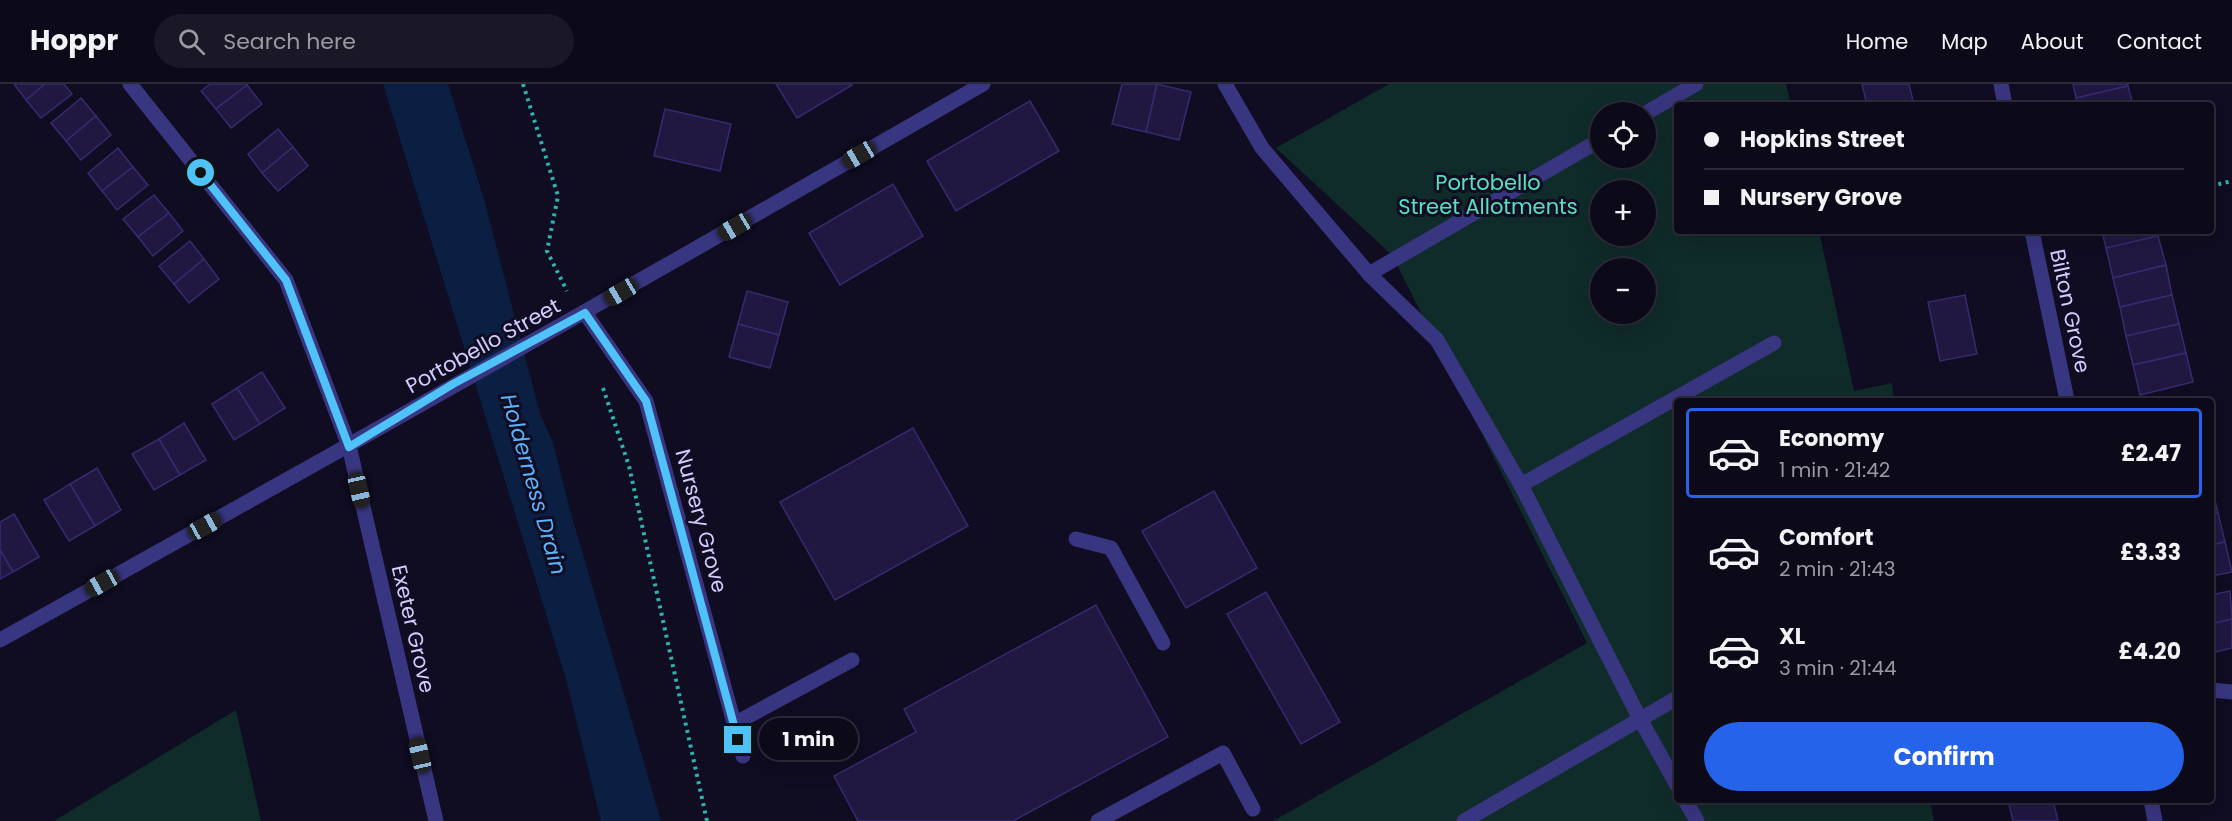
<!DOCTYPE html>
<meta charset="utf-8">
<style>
:root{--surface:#0c0919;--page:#1a1726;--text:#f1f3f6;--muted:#9a9aa2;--line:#2c2a38;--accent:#2563eb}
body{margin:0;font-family:Poppins,sans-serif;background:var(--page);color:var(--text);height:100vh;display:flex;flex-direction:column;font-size:22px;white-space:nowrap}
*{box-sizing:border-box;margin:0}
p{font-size:20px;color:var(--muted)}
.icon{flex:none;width:33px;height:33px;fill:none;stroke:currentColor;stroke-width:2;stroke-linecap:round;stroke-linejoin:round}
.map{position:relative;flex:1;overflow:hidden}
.panel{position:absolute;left:1674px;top:314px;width:540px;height:405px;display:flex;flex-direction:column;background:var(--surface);border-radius:6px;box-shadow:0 6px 24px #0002,0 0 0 2px var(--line)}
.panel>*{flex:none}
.guide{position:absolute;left:1674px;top:18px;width:540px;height:132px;border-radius:6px;box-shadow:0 6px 24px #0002,0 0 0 2px var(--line);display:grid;align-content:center;height:132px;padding:0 30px;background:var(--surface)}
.tools{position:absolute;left:1590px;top:18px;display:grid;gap:12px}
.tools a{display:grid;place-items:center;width:66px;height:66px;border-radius:50%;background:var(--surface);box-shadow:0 6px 24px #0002,0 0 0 2px var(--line);font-size:30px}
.end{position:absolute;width:27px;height:27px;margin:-14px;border:8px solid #4fc3f7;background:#111;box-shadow:0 0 0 3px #111}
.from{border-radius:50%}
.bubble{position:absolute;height:42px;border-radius:21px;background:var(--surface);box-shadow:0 6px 24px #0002,0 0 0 2px var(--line);font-size:20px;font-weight:700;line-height:42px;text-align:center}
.car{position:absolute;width:18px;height:36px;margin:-18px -9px;border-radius:8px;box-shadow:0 0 4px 2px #0007;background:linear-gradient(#222 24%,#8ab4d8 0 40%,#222 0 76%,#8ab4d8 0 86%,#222 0)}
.guide b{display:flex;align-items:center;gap:21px;height:57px;font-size:22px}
.guide b+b{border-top:2px solid var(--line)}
.guide i{width:15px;height:15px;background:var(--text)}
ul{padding:10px 0 0;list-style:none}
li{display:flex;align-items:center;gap:18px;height:90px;margin:0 12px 9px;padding:0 18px;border:3px solid transparent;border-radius:6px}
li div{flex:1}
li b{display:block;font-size:22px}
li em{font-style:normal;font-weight:700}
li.selected{border-color:var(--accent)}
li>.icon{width:54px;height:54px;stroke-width:1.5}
.action{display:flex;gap:12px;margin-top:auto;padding:12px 30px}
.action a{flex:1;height:69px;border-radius:36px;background:var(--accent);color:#fff;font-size:24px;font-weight:700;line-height:69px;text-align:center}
header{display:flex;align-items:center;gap:36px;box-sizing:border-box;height:84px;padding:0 30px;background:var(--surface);border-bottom:2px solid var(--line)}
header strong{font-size:28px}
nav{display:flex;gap:33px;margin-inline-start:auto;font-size:21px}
.search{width:420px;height:54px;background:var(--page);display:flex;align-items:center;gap:15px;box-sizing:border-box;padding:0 21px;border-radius:33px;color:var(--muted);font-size:22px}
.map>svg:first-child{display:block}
</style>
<header>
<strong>Hoppr</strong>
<div class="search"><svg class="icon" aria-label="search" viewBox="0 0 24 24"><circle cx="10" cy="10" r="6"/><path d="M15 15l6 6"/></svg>Search here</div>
<nav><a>Home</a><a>Map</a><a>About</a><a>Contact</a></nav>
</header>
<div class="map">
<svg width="2232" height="737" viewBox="0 0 2232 737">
<rect width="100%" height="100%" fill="#100c21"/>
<g fill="#0f2b2a" fill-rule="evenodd">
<path d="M1389 0H1786L1791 21H1677V147H1819L1854 307 1892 299 1894 316H1677V716H1930L1934 737H1273L1587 559 1392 171 1276 64ZM1600 28H1646V74H1600ZM1600 106H1646V152H1600ZM1600 184H1646V230H1600Z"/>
<polygon points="236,626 261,737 54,737"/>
</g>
<polygon fill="#0a1f42" points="383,0 448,0 484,115 540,330 553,358 570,426 661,737 601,737 566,595"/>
<g fill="#211842" stroke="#372a6f" stroke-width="1.5">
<polygon points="14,0 45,0 26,16"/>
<polygon points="45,0 64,0 72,10 41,34 26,16"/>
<polygon points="210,0 246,0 247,1 216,25 201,7"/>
<polygon points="776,0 851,0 852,1 797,34"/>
<polygon points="1122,0 1157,0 1146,48 1112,40"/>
<polygon points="1157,0 1191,8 1179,56 1146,48"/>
<polygon points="1862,0 1909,0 1913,17 1896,21 1867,21"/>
<polygon points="2073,0 2128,0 2128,2 2076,14"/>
<polygon points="247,1 262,20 231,44 216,25"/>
<polygon points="2128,2 2133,21 2077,21 2076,14"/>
<polygon points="81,14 96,32 66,57 51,39"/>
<polygon points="1030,17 1059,67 956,127 927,77"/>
<polygon points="665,25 731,40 720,87 654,72"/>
<polygon points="96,32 111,51 81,76 66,57"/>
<polygon points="278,45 293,63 262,89 248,70"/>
<polygon points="293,63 308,82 278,107 262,89"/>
<polygon points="118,64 133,83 102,107 88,89"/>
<polygon points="133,83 148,101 117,126 102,107"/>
<polygon points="893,100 923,152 840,201 809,149"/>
<polygon points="154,111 169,129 138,153 123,135"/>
<polygon points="169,129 183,147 153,172 138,153"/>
<polygon points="2102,147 2157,147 2158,152 2106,164"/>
<polygon points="2158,152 2166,181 2113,194 2106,164"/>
<polygon points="190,157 204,175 174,200 159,182"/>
<polygon points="204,175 219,195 189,219 174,200"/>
<polygon points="2166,181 2172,211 2120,223 2113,194"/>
<polygon points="747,207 788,218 779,251 738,240"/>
<polygon points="1965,211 1977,270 1940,277 1928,218"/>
<polygon points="2172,211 2179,240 2126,252 2120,223"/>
<polygon points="738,240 779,251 770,284 729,273"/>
<polygon points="2179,240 2186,269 2133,281 2126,252"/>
<polygon points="2186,269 2193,298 2140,311 2133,281"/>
<polygon points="262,288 285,324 260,340 237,304"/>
<polygon points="237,304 260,340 234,356 212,320"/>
<polygon points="184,339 206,376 180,391 159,355"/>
<polygon points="913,344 968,442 835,516 780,418"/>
<polygon points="159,355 180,391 154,406 132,370"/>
<polygon points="97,384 121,426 95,442 70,400"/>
<polygon points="70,400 95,442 69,457 44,416"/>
<polygon points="2211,400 2218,429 2211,431"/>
<polygon points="1214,407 1257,484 1186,524 1142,447"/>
<polygon points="2218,429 2225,458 2211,461 2211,431"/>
<polygon points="14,430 39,473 13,488 0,466 0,438"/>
<polygon points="2225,458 2232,488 2211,492 2211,461"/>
<polygon points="0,466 13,488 0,495"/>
<polygon points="2230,507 2232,535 2211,540 2211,511"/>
<polygon points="1266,508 1340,638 1301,660 1227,530"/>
<polygon points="1096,521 1168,653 1013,737 858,737 834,692 916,648 904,625"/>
<polygon points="2232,535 2232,564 2211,569 2211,540"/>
<polygon points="2008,716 2053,716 2058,737 2013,737"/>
</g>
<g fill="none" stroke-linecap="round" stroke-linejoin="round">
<g stroke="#2bb4ac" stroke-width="4" stroke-dasharray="3 4.5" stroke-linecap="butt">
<polyline points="523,0 558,112 547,167 567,207"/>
<polyline points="2211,102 2232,97"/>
<polyline points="603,304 629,382 707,737"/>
</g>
<g stroke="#393681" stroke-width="15">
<polyline points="1646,29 1696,0"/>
<polyline points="1369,190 1600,56"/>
<polyline points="1437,256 1521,401 1640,635 1677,701"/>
<polyline points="1521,401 1774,259"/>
<polyline points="1076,455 1111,464 1163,559"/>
<polyline points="734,640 852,576"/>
<polyline points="1685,716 1697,737"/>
<polyline points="1098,737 1223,669 1253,725"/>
<polyline points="1464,737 1677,614"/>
</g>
<g stroke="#393681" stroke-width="15">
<polyline points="130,0 286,196 349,362 436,737"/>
<polyline points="1225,0 1262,64 1369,190 1437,256"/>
<polyline points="2001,0 2005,21"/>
<polyline points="2032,147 2067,316"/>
<polyline points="585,229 646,317 743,672"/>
<path d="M0 556C329 373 657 188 983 0"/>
<polyline points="2211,606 2232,608"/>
<polyline points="2151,716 2155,737"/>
</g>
</g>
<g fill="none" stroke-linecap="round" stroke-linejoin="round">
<polyline stroke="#4fc3f7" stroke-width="8" points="201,89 286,196 349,363 453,300 585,229 646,317 738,656"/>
</g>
<g text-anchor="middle" stroke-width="6" stroke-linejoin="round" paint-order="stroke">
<g font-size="21" fill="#56e1be" stroke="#100c21">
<text x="1488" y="106">Portobello<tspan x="1488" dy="24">Street Allotments</tspan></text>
</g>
<g font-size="21" fill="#d2ccff" stroke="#100c21">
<text transform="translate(2070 227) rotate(78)" y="7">Bilton Grove</text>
<text transform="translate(483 262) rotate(-29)" y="7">Portobello Street</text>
<text transform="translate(701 437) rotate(75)" y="7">Nursery Grove</text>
<text transform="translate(413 545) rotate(77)" y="7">Exeter Grove</text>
</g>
<g font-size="22" font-style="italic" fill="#5ab3ff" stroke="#100c21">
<text transform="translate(534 400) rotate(74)" y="8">Holderness Drain</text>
</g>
</g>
</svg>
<div class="tools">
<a><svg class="icon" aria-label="locate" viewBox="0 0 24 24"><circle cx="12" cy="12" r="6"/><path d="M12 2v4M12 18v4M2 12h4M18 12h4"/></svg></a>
<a>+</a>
<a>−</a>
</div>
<i class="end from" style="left:201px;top:89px"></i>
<i class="end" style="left:738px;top:656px"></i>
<div class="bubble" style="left:759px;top:634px;width:99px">1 min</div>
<i class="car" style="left:859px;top:71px;rotate:240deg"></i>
<i class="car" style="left:735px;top:143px;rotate:240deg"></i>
<i class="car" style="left:621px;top:208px;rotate:240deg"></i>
<i class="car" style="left:359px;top:406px;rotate:167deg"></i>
<i class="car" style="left:205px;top:442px;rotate:61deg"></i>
<i class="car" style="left:102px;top:499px;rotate:241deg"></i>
<i class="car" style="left:420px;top:671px;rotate:347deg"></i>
<div class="guide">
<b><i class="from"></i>Hopkins Street</b>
<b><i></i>Nursery Grove</b>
</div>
<section class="panel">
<ul>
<li class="selected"><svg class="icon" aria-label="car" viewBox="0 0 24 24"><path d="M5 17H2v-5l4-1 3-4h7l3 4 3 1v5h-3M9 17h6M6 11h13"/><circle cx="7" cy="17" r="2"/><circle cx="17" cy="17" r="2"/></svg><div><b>Economy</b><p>1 min · 21:42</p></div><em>£2.47</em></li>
<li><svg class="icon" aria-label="car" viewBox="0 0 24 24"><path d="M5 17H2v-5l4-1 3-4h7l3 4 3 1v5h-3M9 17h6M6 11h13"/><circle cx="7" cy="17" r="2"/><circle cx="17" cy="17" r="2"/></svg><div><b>Comfort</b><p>2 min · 21:43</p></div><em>£3.33</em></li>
<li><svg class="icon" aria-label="car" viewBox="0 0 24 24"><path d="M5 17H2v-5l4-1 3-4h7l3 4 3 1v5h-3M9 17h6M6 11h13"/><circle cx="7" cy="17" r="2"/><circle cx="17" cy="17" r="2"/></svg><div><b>XL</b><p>3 min · 21:44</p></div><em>£4.20</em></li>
</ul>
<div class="action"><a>Confirm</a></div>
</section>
</div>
